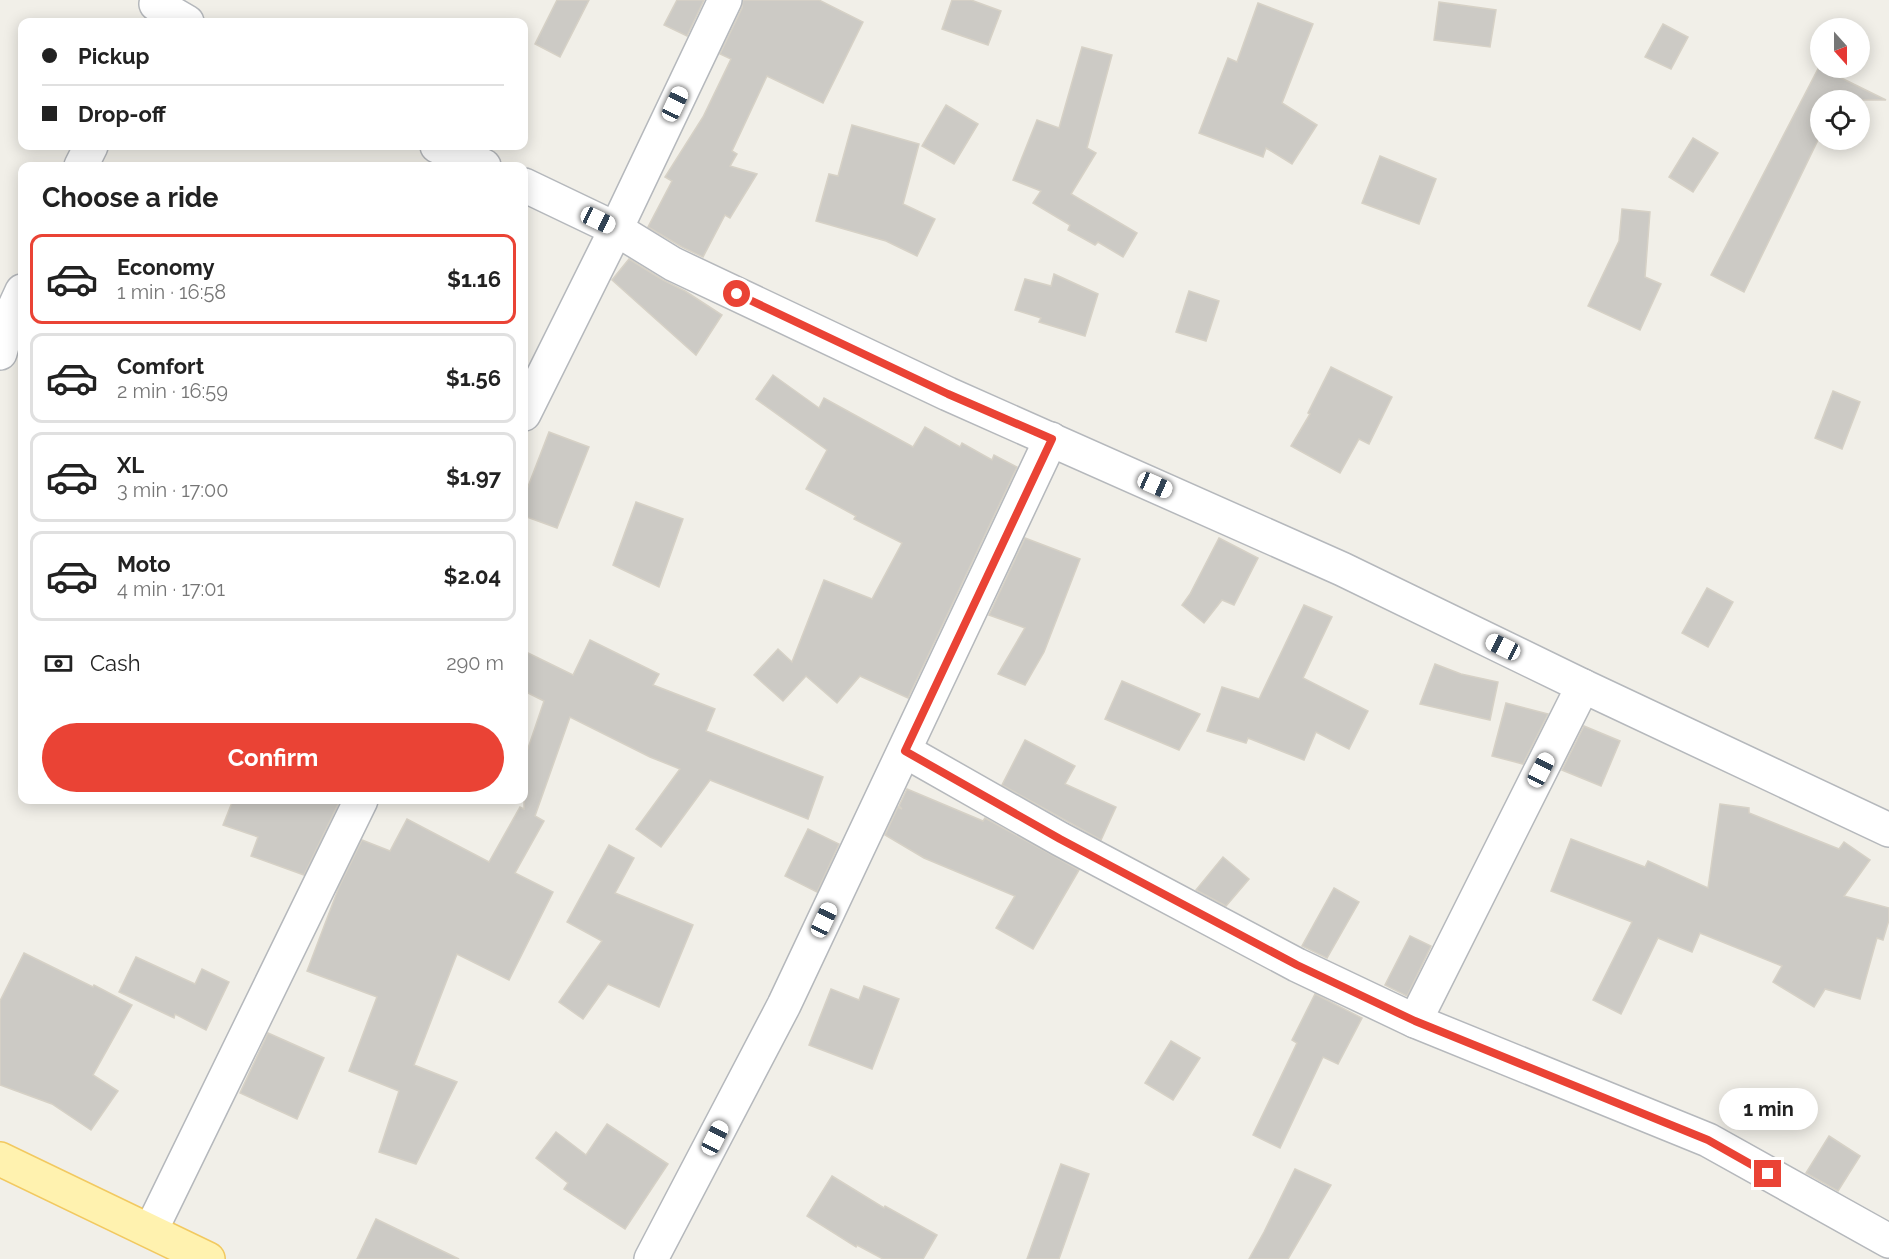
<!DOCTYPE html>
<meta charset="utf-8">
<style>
:root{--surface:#fff;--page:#f6f6f6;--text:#222;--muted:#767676;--line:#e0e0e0;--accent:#ea4335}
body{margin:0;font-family:Raleway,sans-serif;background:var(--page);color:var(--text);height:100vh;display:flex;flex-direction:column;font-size:22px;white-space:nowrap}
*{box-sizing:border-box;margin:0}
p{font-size:20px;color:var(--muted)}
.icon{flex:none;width:33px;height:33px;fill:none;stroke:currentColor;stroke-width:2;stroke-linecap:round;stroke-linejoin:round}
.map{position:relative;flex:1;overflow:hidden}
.sheet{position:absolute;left:18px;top:162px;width:510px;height:642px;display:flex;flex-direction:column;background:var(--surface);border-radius:12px;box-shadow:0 3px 15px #0003}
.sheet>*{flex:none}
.guide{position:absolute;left:18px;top:18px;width:510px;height:132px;border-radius:12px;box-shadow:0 3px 15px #0003;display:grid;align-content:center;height:132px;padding:0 24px;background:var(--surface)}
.needle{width:39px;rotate:159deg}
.tools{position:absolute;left:1810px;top:18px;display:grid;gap:12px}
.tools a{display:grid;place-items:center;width:60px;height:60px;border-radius:50%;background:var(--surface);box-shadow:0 3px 15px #0003;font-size:30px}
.end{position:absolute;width:27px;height:27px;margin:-14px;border:8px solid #ea4335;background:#fff;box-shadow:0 0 0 3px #fff}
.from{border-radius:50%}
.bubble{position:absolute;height:42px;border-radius:21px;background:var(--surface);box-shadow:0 3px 15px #0003;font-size:20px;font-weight:700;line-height:42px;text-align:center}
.car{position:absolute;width:18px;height:36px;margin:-18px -9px;border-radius:8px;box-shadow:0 0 4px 2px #0007;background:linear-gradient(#fff 24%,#345 0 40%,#fff 0 76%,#345 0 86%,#fff 0)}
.guide b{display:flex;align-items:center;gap:21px;height:57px;font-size:22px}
.guide b+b{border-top:2px solid var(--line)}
.guide i{width:15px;height:15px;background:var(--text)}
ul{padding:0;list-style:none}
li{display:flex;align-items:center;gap:18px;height:90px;margin:0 12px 9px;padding:0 12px;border:3px solid var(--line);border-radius:12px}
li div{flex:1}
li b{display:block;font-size:22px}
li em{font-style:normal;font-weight:700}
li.on{border-color:var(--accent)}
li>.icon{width:54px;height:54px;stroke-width:1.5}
h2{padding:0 24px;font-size:27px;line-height:72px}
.pay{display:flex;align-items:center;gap:15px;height:66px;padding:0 24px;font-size:22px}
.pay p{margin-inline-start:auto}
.cta{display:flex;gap:12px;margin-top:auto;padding:12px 24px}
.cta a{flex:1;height:69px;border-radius:36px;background:var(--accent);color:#fff;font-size:24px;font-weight:700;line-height:69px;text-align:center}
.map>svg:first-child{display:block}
</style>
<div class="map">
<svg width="1889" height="1259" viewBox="0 0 1889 1259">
<rect width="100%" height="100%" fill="#f1efe8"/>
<g fill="#cccac5" stroke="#d6d1c6" stroke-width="1.5">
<polygon points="557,0 589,0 560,57 535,44"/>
<polygon points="677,0 704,0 687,36 664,25"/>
<polygon points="743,0 819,0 863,22 823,103 767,76 732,151 737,154 730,166 757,174 730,218 725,215 703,257 682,247 648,227 672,181 665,177 703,117 731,59 720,54 742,8"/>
<polygon points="952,0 971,0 1001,11 988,45 942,29"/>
<polygon points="1439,2 1496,10 1490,47 1434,40"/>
<polygon points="1258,3 1313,24 1282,103 1317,125 1292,164 1266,148 1263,157 1199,133 1228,58 1237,62"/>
<polygon points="1663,24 1688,37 1671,69 1645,57"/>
<polygon points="1082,47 1112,55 1087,148 1096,153 1071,194 1137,233 1123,257 1098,242 1095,245 1068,230 1070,225 1033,203 1041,191 1013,180 1037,120 1059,128"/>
<polygon points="1821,63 1821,68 1886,100 1821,100 1821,132 1819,138 1744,292 1711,275"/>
<polygon points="946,105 978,124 954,164 922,146"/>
<polygon points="852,125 919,144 903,204 935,219 917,256 886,241 816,221 829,174 838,176"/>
<polygon points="1693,138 1718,153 1693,192 1669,177"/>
<polygon points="1380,156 1436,179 1419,224 1362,203"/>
<polygon points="1622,209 1650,212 1645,277 1661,284 1640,330 1588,306 1619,241"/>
<polygon points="629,259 663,280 685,291 722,315 696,355 612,280"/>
<polygon points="1054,274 1098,294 1085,336 1039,322 1041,318 1015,310 1025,279 1051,286"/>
<polygon points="1189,291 1219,301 1206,341 1176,332"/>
<polygon points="1331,367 1392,397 1369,444 1359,439 1340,473 1291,446 1310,414 1308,413"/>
<polygon points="773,375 819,408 824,398 913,447 925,427 960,447 962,443 992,460 994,455 1017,467 908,698 860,676 837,703 806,676 783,701 754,675 778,649 792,662 824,580 872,599 902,543 854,519 856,516 806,489 827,450 756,399"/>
<polygon points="1833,391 1860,402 1842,449 1815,438"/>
<polygon points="549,432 589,447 557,528 524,516 524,497"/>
<polygon points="636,502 683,519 659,587 613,565"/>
<polygon points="1025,538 1080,559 1044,652 1025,685 998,674 1025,628 989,615"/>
<polygon points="1219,538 1258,558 1234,605 1222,600 1204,623 1182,605 1190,594"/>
<polygon points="1707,588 1733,602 1708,647 1682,633"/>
<polygon points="1304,605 1332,617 1303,678 1368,711 1349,749 1316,732 1304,760 1248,738 1246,743 1207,731 1222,687 1259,699"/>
<polygon points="590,640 659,674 653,685 715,709 706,731 823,777 808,819 710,780 661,847 636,829 680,769 650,757 570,717 535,816 544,821 515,873 553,892 509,980 457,954 414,1065 457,1082 416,1164 379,1152 399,1091 349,1071 377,997 307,971 339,887 362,840 390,851 407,819 489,862 520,807 524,809 524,760 544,701 524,691 524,651 573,675"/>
<polygon points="1435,664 1461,674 1498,682 1490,720 1420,704"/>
<polygon points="1122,681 1200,714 1179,750 1105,719"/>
<polygon points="1506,703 1548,714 1523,764 1492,756"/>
<polygon points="1584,726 1620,741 1601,786 1562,770"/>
<polygon points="1025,740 1075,766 1065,784 1116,807 1101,840 1002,785"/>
<polygon points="907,789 983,821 985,818 1079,870 1033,949 996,928 1015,896 924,858 885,835 898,807 902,809 899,806"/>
<polygon points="233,800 340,800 304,875 251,856 258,837 223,825"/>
<polygon points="1720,804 1749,808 1749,813 1839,849 1844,842 1870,860 1844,896 1889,908 1889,920 1883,940 1877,938 1860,999 1825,989 1814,1007 1773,982 1782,966 1700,933 1692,952 1658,938 1621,1014 1593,1000 1632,922 1551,891 1571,839 1645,867 1648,861 1708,888"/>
<polygon points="808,829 839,844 817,892 785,876"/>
<polygon points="609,845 634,858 615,893 693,925 659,1007 608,984 583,1019 559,1002 602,941 567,922"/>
<polygon points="1223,857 1249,879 1226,906 1196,890"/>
<polygon points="1334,888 1359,902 1327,958 1302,946"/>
<polygon points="1410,936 1431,946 1407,996 1385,985"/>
<polygon points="24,953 93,987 94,985 132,1005 93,1075 118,1091 91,1130 52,1104 0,1085 0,1001"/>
<polygon points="136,957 195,984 202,969 229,982 206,1030 175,1014 174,1018 119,992"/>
<polygon points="864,986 899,999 872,1069 809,1045 831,989 859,1000"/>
<polygon points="1315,994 1362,1018 1338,1064 1323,1057 1280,1148 1253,1135 1297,1043 1292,1040"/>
<polygon points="268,1033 324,1058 297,1119 240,1093"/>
<polygon points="1171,1041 1200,1058 1173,1100 1145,1083"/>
<polygon points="607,1124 668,1164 625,1229 564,1189 568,1183 536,1158 556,1132 586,1155"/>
<polygon points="1829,1136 1860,1156 1838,1191 1806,1173"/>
<polygon points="1061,1164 1089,1174 1059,1259 1027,1259"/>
<polygon points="1295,1169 1331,1185 1288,1259 1249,1259 1264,1232"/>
<polygon points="832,1176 884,1208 885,1206 937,1235 923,1259 883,1259 857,1245 856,1247 807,1216"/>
<polygon points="376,1219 459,1259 357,1259"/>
</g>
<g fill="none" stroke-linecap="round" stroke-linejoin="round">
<defs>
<g id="street">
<polyline points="156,4 187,22"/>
<polyline points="437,146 484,166"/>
<polyline points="81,166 91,146"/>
<polyline points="524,185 616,229 673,264 948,394 1342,569 1583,686 1889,830"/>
<polyline points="0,353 10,317 22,291"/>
<polyline points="524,414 616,229 725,0"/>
<polyline points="905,751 1060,839 1297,965 1415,1021 1708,1140 1889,1241"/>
<polyline points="1415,1021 1583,686"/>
<polyline points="151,1230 361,800"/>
<polyline points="651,1259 784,1005 1051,439"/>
</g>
<polyline id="primary" points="0,1159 208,1259"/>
</defs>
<use href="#street" stroke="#b5b8bc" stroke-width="36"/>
<use href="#primary" stroke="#f2c960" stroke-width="36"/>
<use href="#street" stroke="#fff" stroke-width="33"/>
<use href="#primary" stroke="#fff2af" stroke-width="33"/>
</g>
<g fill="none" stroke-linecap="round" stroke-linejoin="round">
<polyline stroke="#ea4335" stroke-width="8" points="737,294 948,394 1052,439 905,751 1060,839 1297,965 1415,1021 1708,1140 1768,1174"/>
</g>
</svg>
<div class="tools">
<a><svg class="needle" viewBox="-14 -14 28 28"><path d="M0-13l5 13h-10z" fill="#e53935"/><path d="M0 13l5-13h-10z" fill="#767676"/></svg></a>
<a><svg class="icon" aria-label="locate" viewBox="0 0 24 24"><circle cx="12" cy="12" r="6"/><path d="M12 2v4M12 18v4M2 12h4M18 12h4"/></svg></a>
</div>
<i class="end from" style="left:737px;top:294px"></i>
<i class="end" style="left:1768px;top:1174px"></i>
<div class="bubble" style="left:1719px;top:1088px;width:99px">1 min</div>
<i class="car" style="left:675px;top:104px;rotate:25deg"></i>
<i class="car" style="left:598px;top:220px;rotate:115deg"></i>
<i class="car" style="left:1155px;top:485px;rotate:114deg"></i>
<i class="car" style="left:1503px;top:647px;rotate:296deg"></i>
<i class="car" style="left:1541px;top:770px;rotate:27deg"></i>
<i class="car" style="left:824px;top:920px;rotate:25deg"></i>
<i class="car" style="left:715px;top:1138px;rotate:27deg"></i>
<div class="guide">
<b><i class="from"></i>Pickup</b>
<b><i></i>Drop-off</b>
</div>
<section class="sheet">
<h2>Choose a ride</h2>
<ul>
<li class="on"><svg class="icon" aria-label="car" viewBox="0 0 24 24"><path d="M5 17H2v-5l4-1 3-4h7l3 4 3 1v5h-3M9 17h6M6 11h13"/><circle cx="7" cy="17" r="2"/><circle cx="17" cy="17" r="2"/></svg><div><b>Economy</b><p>1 min · 16:58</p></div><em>$1.16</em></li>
<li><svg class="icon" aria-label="car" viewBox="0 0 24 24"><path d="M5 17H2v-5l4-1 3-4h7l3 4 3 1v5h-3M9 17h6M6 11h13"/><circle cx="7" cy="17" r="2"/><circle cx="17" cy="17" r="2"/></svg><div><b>Comfort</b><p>2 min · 16:59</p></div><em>$1.56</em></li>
<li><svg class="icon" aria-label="car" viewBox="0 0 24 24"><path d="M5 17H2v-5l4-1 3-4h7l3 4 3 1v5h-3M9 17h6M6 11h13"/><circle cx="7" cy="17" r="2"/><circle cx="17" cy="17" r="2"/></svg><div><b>XL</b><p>3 min · 17:00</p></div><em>$1.97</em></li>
<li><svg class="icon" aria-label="car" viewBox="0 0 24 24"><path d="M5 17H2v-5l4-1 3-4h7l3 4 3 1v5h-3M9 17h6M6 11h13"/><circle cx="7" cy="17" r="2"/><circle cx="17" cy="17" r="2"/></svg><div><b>Moto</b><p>4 min · 17:01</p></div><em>$2.04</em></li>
</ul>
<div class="pay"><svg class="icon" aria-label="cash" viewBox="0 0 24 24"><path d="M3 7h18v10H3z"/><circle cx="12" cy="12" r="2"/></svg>Cash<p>290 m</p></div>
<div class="cta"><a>Confirm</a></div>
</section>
</div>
